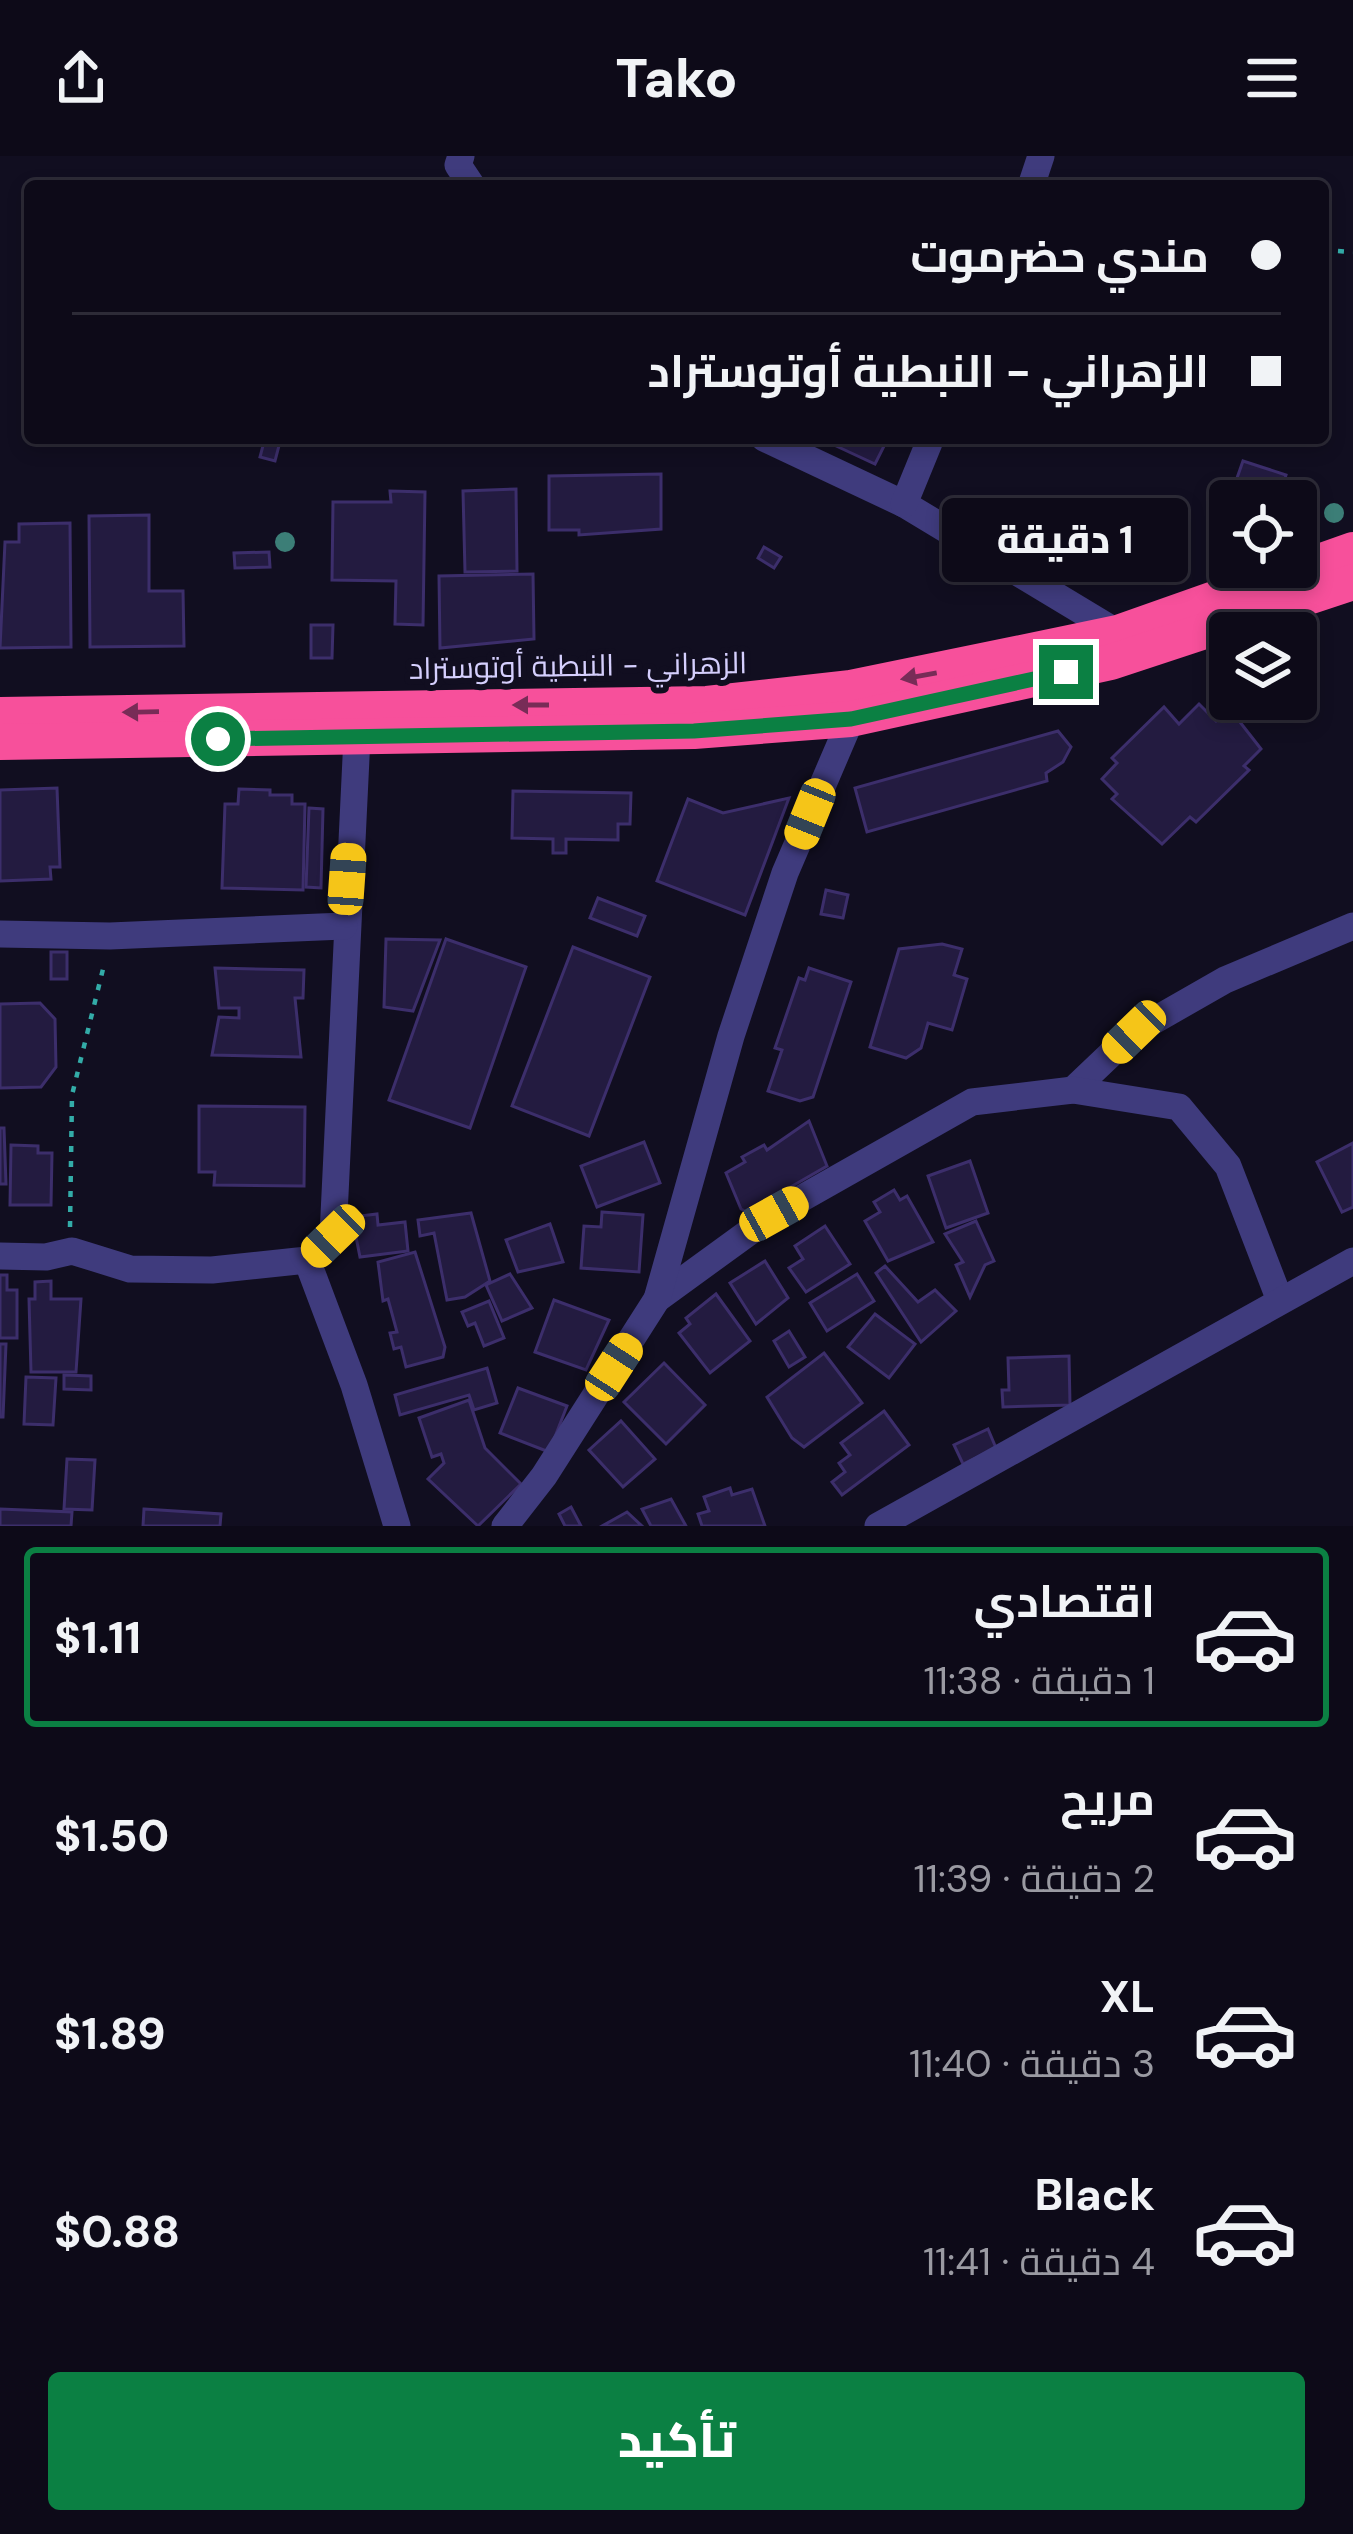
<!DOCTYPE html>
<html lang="ar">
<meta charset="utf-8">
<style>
:root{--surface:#0d0a18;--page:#161321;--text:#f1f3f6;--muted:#9a9aa2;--line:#2d2b37;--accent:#0b8043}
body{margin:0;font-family:"DM Sans",Cairo,sans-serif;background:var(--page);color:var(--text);direction:rtl;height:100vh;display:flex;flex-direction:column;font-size:45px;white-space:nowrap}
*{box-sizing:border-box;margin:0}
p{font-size:39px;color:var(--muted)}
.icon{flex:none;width:66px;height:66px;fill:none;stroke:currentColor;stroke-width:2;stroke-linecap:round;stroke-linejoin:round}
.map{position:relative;height:1370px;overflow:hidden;direction:ltr}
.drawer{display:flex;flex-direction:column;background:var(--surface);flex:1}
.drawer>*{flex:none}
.top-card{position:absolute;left:24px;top:24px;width:1305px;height:264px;border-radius:12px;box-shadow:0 6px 18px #0003,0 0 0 3px var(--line);direction:rtl;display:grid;align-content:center;height:264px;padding:0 48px;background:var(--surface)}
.controls{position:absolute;left:1209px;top:324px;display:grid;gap:24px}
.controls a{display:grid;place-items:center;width:108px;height:108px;border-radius:12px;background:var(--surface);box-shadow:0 6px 18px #0003,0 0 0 3px var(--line);font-size:60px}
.end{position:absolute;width:54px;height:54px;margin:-27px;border:15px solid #0b8043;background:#fff;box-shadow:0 0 0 6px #fff}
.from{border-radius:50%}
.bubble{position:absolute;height:84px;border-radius:12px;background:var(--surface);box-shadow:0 6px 18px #0003,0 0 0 3px var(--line);font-size:39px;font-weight:800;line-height:84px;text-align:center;direction:rtl}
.car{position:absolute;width:36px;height:72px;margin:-36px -18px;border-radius:15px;box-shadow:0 0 9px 3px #0007;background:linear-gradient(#f5c518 24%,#345 0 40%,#f5c518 0 76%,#345 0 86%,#f5c518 0)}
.top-card b{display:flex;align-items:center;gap:42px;height:114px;font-size:45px}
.top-card b+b{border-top:3px solid var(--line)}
.top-card i{width:30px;height:30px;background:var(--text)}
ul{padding:21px 0 0;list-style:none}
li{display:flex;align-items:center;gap:36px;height:180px;margin:0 24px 18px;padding:0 24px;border:6px solid transparent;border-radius:12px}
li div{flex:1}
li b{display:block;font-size:45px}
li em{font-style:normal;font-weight:800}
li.active{border-color:var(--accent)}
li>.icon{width:108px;height:108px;stroke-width:1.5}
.action{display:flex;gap:24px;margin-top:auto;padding:24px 48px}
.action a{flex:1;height:138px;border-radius:12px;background:var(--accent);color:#fff;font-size:48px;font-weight:800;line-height:138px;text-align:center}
header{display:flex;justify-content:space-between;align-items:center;height:156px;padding:0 48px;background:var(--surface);font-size:54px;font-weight:800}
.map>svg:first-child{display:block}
</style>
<header><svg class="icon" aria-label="menu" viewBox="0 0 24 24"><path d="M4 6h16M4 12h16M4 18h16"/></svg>Tako<svg class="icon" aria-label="share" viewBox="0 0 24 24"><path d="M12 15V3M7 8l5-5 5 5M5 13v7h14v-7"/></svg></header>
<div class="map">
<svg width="1353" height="1370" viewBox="0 0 1353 1370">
<rect width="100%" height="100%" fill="#110e20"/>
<g fill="#231b40" stroke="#3c2e6b" stroke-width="3">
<polygon points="265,282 281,282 275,305 260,301"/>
<polygon points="819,282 895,282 887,284 875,308"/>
<polygon points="1243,305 1286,319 1281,336 1237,322"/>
<polygon points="661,318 661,373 579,379 579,374 549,374 549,320"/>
<polygon points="516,333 517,415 465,416 463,335"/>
<polygon points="390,335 425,336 423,469 395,468 396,425 332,424 333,346 391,346"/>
<polygon points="1100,342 1110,367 1119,364 1127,395 1061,412 1048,356"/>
<polygon points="149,359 149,435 183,435 184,490 90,491 89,360"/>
<polygon points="70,367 71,491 0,492 5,386 19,386 19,368"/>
<polygon points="764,391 781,401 774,412 758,402"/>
<polygon points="269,396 270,411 235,412 234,397"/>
<polygon points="533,418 534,483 440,492 439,420"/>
<polygon points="311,469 333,469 332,502 311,502"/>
<polygon points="1199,548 1216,565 1229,552 1261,593 1244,610 1249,614 1196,666 1190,661 1162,688 1112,643 1117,638 1102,623 1117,607 1112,602 1164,551 1179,568"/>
<polygon points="1058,575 1071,591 1063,606 1046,617 1047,625 867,676 855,632"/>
<polygon points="57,632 60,711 50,711 51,723 0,725 0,634"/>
<polygon points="239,633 270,634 270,639 292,639 292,648 305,648 303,734 222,732 225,648 238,648"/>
<polygon points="513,635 631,637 630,668 618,668 618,684 566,683 566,697 553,697 553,683 512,682"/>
<polygon points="789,642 745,759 657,725 688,643 723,657"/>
<polygon points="309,652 323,653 321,732 306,731"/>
<polygon points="826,734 848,739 843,762 821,758"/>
<polygon points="598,742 645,760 637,780 590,762"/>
<polygon points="386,783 440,784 413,855 384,851"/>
<polygon points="446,783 526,811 470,972 389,944"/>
<polygon points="942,788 962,793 954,819 967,823 952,874 928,867 921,892 906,902 870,891 899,793"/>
<polygon points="573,791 650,821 589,980 512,950"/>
<rect x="51" y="796" width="16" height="27"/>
<polygon points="215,812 304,814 303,842 295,842 301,901 212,899 219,861 239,862 239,852 219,852"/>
<polygon points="809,812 851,826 813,941 800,945 768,935 782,894 775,892 799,822 805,824"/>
<polygon points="40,847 55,863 56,911 41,931 0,932 0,848"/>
<polygon points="199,950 305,951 304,1030 214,1029 215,1016 199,1016"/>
<polygon points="809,965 827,1010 747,1056 741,1053 726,1017 745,1006 742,1001 764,989 767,994"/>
<polygon points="0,972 4,972 6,1028 0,1028"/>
<polygon points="644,986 660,1027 597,1051 581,1010"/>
<polygon points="1353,987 1353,1051 1342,1056 1317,1006"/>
<polygon points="11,989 38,990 38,997 52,997 51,1049 10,1049"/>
<polygon points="970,1005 988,1057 946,1072 928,1020"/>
<polygon points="894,1034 900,1044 907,1040 933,1086 888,1105 865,1065 880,1056 874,1046"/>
<polygon points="602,1056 643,1059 639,1116 581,1112 584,1070 601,1071"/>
<polygon points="471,1057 490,1125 465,1141 447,1144 434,1077 420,1080 418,1064"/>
<polygon points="377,1058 378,1069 405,1066 408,1095 360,1101 352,1061"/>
<polygon points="976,1065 994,1105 985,1109 970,1141 956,1109 963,1106 945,1078"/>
<polygon points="550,1068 563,1106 518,1116 506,1084"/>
<polygon points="825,1070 850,1108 806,1136 789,1112 803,1103 795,1090"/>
<polygon points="415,1096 445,1191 443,1201 406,1211 401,1191 394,1193 390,1177 397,1176 388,1143 383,1145 378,1106"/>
<polygon points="765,1105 788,1142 756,1168 730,1127"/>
<polygon points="885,1110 918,1146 935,1134 956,1155 921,1186 876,1117"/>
<polygon points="510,1118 532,1152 502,1165 486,1129"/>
<polygon points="857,1118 874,1145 827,1175 810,1147"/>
<polygon points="0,1119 7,1119 7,1134 17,1134 17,1182 0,1182"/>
<polygon points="51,1125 51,1143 81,1143 76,1216 31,1216 29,1143 35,1143 35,1126"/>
<polygon points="716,1138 750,1185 710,1217 679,1177 690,1168 686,1162"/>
<polygon points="554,1144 609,1164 586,1214 535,1196"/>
<polygon points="489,1145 504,1182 484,1190 475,1167 468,1170 462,1156"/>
<polygon points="875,1158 915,1188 889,1222 848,1191"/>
<polygon points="789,1175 805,1201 789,1211 774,1185"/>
<polygon points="0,1188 6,1188 3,1261 0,1261"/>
<polygon points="824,1197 862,1247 804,1291 792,1282 767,1241"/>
<polygon points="1069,1200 1070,1249 1003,1251 1002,1234 1009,1234 1008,1202"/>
<polygon points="664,1207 705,1249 666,1288 624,1246"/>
<polygon points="487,1212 497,1247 474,1254 469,1239 400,1259 395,1239"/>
<polygon points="64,1219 91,1220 91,1234 64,1233"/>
<polygon points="26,1221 56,1222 53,1269 24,1268"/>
<polygon points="518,1232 567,1250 549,1296 500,1277"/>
<polygon points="469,1244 485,1292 521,1328 478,1370 428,1323 444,1307 441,1298 432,1301 419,1262"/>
<polygon points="884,1255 909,1289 842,1339 832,1326 845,1316 839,1307 850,1299 841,1287"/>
<polygon points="621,1265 655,1303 623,1331 589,1294"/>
<polygon points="988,1273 996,1292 963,1308 954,1289"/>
<polygon points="67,1303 95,1304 92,1354 64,1353"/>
<polygon points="730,1332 732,1339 752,1333 765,1370 702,1370 698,1358 709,1355 704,1341"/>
<polygon points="671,1343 686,1370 651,1370 642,1353"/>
<polygon points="571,1351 581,1370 565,1370 559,1358"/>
<polygon points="0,1353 72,1356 71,1370 0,1370"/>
<polygon points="144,1353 221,1358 220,1370 143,1370"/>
<polygon points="627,1356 642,1370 602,1370"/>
</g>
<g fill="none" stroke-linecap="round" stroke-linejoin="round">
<g stroke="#33aca8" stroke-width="4.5" stroke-dasharray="6 9" stroke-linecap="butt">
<polyline points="1323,94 1353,96"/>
<polyline points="70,1071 72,939 105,805"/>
</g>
<g stroke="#3f3b7d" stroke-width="27">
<polyline points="461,0 458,9 472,30"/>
<polyline points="1031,30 1041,0"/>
<polyline points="764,282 904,348 1118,477"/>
<polyline points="904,348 931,282"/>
<polyline points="357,581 333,1080 307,1104 354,1229 397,1370"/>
<polyline points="0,778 110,780 344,770"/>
<polyline points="1073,934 1134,876 1225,824 1353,770"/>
<polyline points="0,1100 46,1101 72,1095 130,1113 212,1114 307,1104"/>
<polyline points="657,1143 774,1058 972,946 1073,934 1179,951 1228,1010 1279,1142"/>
<polyline points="505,1370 544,1320 657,1143 731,880 785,717 851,563"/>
<polyline points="878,1370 1353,1105"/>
</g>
<g stroke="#f7509b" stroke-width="36">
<polyline points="0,559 707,548 851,532 1118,477 1353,394"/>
<polyline points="0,586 694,575 851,563 1111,506 1353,426"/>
</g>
</g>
<g fill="#3c7e77">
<circle cx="1334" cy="357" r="10"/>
<circle cx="285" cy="386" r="10"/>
</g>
<defs><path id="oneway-solid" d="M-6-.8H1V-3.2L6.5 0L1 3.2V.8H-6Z" transform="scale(3)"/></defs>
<g fill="#782c57">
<use href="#oneway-solid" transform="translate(919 520) rotate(170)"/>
<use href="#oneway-solid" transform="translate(531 549) rotate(180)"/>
<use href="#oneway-solid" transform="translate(141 556) rotate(179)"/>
</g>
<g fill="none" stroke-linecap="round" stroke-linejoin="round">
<polyline stroke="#0b8043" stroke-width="15" points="218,583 694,575 851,563 1066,516"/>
</g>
<g text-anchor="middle" stroke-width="12" stroke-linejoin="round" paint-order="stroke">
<g font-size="30" fill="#d5cffd" stroke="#110e20">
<text transform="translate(578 510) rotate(-1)" y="10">الزهراني - النبطية أوتوستراد</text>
</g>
</g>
</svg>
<div class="controls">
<a><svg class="icon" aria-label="locate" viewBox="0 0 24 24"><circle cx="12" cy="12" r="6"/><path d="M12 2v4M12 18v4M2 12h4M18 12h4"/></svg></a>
<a><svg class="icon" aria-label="layers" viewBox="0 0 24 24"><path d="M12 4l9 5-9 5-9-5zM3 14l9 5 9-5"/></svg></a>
</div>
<i class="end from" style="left:218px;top:583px"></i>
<i class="end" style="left:1066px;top:516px"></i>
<div class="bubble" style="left:942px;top:342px;width:246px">1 دقيقة</div>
<i class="car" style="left:810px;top:658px;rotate:202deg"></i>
<i class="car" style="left:347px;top:723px;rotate:4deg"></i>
<i class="car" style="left:1134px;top:876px;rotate:226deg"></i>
<i class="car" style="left:774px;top:1058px;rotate:61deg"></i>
<i class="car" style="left:333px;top:1080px;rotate:226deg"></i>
<i class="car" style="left:614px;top:1211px;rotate:33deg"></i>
<div class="top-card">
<b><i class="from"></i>مندي حضرموت</b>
<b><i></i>الزهراني - النبطية أوتوستراد</b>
</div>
</div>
<section class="drawer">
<ul>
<li class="active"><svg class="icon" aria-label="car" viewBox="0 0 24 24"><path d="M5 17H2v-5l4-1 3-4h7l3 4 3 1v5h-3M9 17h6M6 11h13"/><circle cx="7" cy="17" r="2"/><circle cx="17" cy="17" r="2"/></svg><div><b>اقتصادي</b><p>1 دقيقة · 11:38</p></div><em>$1.11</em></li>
<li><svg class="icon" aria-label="car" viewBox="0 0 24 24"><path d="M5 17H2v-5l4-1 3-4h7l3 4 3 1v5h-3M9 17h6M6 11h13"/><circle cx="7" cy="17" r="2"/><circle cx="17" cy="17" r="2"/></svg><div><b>مريح</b><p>2 دقيقة · 11:39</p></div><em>$1.50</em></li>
<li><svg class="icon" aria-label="car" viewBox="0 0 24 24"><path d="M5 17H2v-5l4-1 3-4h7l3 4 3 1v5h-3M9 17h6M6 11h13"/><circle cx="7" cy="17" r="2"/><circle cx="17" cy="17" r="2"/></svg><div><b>XL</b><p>3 دقيقة · 11:40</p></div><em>$1.89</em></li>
<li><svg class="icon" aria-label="car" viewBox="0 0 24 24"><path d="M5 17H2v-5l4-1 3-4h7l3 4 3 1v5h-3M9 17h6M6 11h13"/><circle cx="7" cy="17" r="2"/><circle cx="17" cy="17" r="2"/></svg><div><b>Black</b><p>4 دقيقة · 11:41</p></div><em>$0.88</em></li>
</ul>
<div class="action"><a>تأكيد</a></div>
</section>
